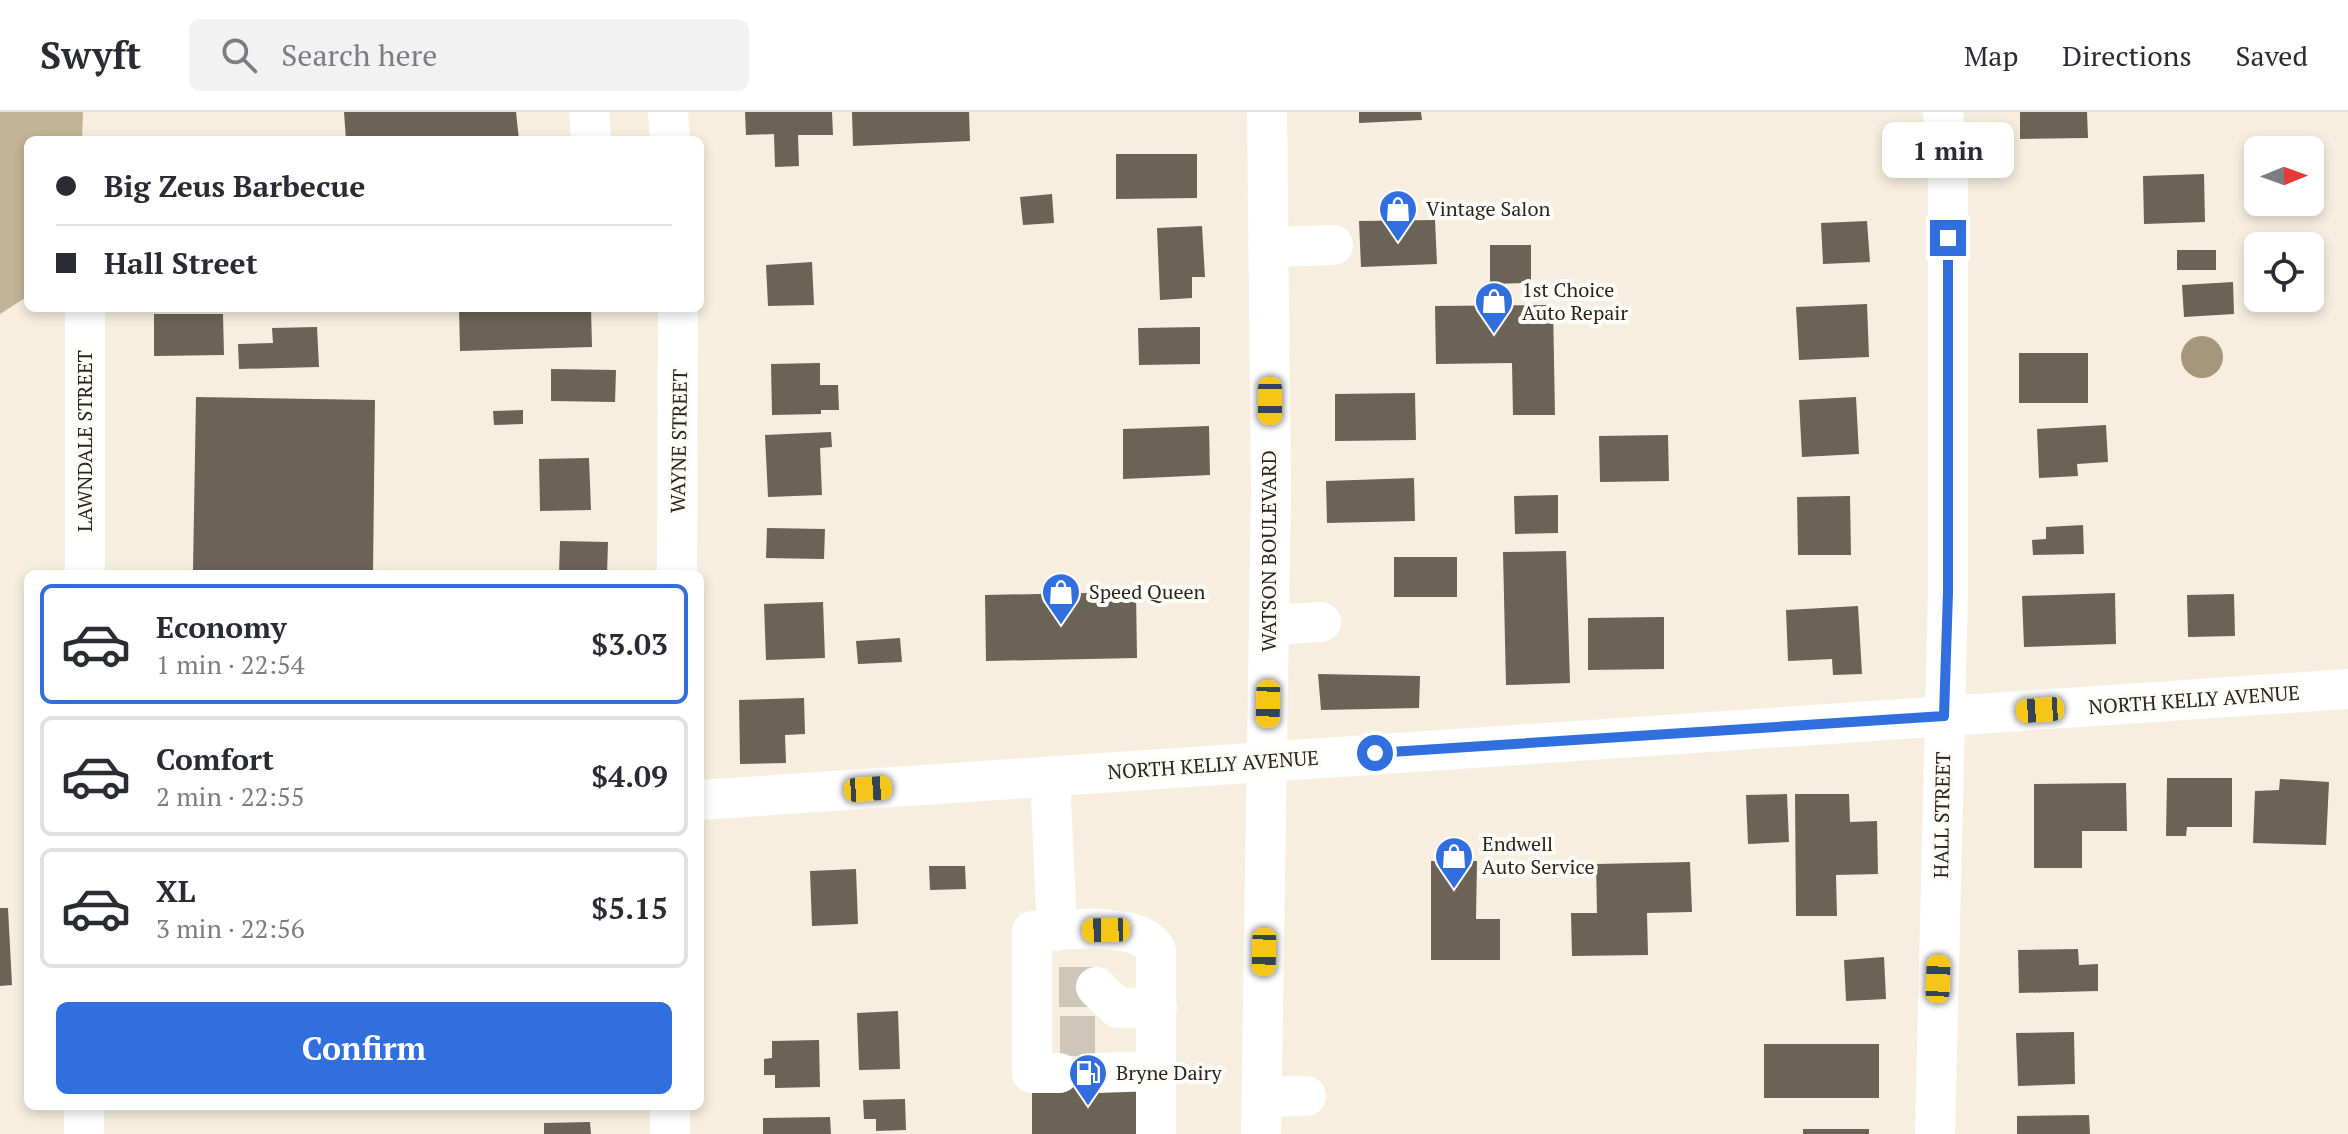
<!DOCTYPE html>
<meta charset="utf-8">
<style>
:root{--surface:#fff;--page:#f2f2f3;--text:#2b2b33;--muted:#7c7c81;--line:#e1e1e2;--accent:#306fdd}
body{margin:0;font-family:"PT Serif",serif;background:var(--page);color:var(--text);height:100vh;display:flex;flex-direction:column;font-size:30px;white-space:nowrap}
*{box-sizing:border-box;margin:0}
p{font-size:26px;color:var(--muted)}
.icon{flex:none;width:44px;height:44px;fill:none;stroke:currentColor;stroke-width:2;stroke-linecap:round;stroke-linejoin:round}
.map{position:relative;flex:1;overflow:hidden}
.panel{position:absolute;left:24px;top:458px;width:680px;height:540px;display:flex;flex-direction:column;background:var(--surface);border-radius:12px;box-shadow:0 4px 12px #0003}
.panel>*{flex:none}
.banner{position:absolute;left:24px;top:24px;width:680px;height:176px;border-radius:12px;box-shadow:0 4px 12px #0003;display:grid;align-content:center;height:176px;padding:0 32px;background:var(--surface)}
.needle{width:52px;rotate:89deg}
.buttons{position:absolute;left:2244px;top:24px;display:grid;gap:16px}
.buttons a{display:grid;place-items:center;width:80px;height:80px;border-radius:12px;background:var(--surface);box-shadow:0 4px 12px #0003;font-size:40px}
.end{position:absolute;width:36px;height:36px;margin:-18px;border:10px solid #306fdd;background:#fff;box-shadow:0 0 0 4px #fff}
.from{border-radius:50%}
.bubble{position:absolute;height:56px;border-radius:12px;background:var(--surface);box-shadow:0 4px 12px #0003;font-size:26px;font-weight:700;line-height:56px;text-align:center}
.car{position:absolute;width:24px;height:48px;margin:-24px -12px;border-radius:10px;box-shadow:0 0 6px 2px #0007;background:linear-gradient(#f5c518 24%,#345 0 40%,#f5c518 0 76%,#345 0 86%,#f5c518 0)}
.banner b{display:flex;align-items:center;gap:28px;height:76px;font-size:30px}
.banner b+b{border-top:2px solid var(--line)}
.banner i{width:20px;height:20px;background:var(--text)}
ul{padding:14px 0 0;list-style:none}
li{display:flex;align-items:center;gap:24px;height:120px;margin:0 16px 12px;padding:0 16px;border:4px solid var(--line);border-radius:12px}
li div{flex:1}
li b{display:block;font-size:30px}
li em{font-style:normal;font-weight:700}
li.current{border-color:var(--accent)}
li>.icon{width:72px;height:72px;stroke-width:1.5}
.action{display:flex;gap:16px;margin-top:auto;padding:16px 32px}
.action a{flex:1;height:92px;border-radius:12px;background:var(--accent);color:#fff;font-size:32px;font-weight:700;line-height:92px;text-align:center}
header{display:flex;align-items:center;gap:48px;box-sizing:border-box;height:112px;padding:0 40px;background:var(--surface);border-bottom:2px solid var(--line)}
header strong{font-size:38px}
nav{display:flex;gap:44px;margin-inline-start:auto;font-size:28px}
.search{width:560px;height:72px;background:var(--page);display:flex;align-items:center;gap:20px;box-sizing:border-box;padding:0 28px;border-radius:12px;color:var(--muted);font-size:30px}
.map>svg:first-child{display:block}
</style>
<header>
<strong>Swyft</strong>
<div class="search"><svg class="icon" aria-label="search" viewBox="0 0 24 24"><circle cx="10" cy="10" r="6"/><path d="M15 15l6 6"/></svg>Search here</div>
<nav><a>Map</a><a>Directions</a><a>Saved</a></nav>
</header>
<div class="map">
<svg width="2348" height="1022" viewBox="0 0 2348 1022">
<rect width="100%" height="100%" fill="#f7eedf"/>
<polygon fill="#c3b397" points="0,0 83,0 82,28 28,28 28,184 0,202"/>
<circle fill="#a6967b" cx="2202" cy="245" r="21"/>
<g fill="#6b6356">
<polygon points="344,0 516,0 519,28 346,28"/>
<polygon points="745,0 832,0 833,23 798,23 799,54 775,55 774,22 746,23"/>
<polygon points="852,0 969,0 970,29 853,34"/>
<polygon points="1359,0 1421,0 1422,8 1359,11"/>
<polygon points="2020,0 2087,0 2088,26 2020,27"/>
<polygon points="1116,42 1197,42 1197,86 1116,87"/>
<polygon points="2204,62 2205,110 2144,112 2143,64"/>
<polygon points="1052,82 1054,111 1023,113 1020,85"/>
<polygon points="1435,108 1437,152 1361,155 1359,109"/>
<polygon points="1867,109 1870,150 1823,152 1821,111"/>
<polygon points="1202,114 1205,165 1192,165 1192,186 1160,188 1157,116"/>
<polygon points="1490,133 1531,133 1531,171 1490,172"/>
<rect x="2177" y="138" width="39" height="20"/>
<polygon points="812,150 814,193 768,194 766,153"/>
<polygon points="2233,170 2234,202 2184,205 2182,173"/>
<polygon points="1867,192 1869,245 1799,248 1796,195"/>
<polygon points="1553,193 1555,303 1513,303 1512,251 1436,252 1435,194"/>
<polygon points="459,196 591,196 592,235 460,239"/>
<polygon points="154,202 223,202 224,243 154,244"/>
<polygon points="317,215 319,255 239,257 238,232 273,231 272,216"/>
<polygon points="1200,215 1200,252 1139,253 1138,216"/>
<rect x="2019" y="241" width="69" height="50"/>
<polygon points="820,251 820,273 838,273 839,298 821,298 821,302 772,303 771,252"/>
<polygon points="551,257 616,258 615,290 551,289"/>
<polygon points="1415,281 1416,328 1335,329 1335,282"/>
<polygon points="196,285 375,288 373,462 228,462 228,458 193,458"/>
<polygon points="1856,285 1859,342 1802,345 1799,288"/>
<polygon points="523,298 523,312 494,313 493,299"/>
<polygon points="2106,313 2108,350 2077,352 2078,364 2039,366 2037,317"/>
<polygon points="1209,314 1210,363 1123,367 1123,317"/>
<polygon points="831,320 832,335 820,336 822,383 768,385 765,323"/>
<polygon points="1668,323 1669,369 1600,370 1599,324"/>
<polygon points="589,346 591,398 540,399 539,347"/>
<polygon points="1414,366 1415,409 1327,411 1326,369"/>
<polygon points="1558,383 1558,421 1515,422 1514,384"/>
<polygon points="1850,384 1851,443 1798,443 1797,385"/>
<polygon points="2083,413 2084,442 2033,443 2032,428 2046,427 2046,415"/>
<polygon points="767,416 825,417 824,447 766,446"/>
<polygon points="560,429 608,430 607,462 559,462"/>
<polygon points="1566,439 1570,571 1506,573 1503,440"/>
<rect x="1394" y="445" width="63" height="40"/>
<polygon points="1136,480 1137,546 986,549 985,483"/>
<polygon points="2115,481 2116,532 2024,535 2022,484"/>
<polygon points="2234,482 2235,524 2188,525 2187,483"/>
<polygon points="823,490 825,546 766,548 764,492"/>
<polygon points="1858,494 1862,562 1833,563 1832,547 1788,549 1786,498"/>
<polygon points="1664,505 1664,557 1588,558 1588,506"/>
<polygon points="900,526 902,550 858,552 856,529"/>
<polygon points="1318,562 1420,564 1419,596 1321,598"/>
<polygon points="804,586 805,622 785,623 786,651 740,652 739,588"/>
<polygon points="2167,666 2232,666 2232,715 2187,715 2186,724 2166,724"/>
<polygon points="2280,667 2329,670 2326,733 2253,731 2255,679 2279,678"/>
<polygon points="2126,671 2127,719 2082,719 2082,756 2034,756 2034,672"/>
<polygon points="1787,682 1789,730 1748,732 1746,683"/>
<polygon points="1795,682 1849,682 1850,710 1877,709 1878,762 1836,763 1837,804 1796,804"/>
<polygon points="1431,749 1477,749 1476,807 1500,807 1500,848 1431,848"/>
<polygon points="1690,750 1692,800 1647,801 1648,843 1572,844 1571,801 1597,801 1596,752"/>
<polygon points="929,754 965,754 966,777 930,778"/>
<polygon points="856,757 858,812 812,814 810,759"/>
<polygon points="0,796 8,796 12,873 0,874"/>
<polygon points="2078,837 2079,853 2098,852 2098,879 2019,881 2018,838"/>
<polygon points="1884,845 1886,887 1846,889 1844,848"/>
<polygon points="898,899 900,957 859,958 857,901"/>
<polygon points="2074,920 2075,972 2018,974 2016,921"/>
<polygon points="819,928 820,975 775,976 775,963 764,963 764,947 772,946 772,929"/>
<rect x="1764" y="932" width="115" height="54"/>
<polygon points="1144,966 1144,1022 1032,1022 1032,967"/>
<polygon points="905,987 906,1018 876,1019 876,1007 864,1007 863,988"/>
<polygon points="2089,1003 2090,1022 2017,1022 2017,1004"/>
<polygon points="830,1005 831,1022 763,1022 763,1006"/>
<polygon points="590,1010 591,1022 544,1022 544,1011"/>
<rect x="1803" y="1017" width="66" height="5"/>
</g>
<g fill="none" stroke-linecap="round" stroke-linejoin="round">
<g stroke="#cec6b9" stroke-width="40" stroke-dasharray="40 20" stroke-linecap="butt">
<polyline points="1059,875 1096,875"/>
<polyline points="1060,924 1095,924"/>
</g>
<g stroke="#fff" stroke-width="40">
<polyline points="589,0 591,28"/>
<polyline points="668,0 670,28"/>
<polyline points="1268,135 1333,133"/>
<polyline points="85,196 85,462"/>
<polyline points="677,462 678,196"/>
<polyline points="1269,513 1321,510"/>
<polyline points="1050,664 1057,819"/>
<polyline points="700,688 2348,577"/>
<polyline points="1096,875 1118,896 1157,895"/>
<path d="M1059 961H1032V819C1065 819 1138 807 1156 838V1022"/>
<polyline points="1096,961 1156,959"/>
<polyline points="1262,985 1306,984"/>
<polyline points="84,1022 84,994"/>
<polyline points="670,1022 670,994"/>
<polyline points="1261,1022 1271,379 1267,0"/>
<polyline points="1935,1022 1948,480 1948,63 1943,0"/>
</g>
</g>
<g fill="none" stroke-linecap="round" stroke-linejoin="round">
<polyline stroke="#306fdd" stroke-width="10" points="1375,641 1944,604 1948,480 1948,126"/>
</g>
<defs>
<symbol id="shop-pin" viewBox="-11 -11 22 30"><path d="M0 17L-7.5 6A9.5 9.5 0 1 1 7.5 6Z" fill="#306fdd" stroke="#fefcf9"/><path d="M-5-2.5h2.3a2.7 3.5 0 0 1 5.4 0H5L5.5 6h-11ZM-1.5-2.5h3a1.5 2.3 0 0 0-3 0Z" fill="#fff"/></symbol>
<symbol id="fuel-pin" viewBox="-11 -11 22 30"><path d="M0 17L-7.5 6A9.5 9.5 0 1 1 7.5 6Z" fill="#306fdd" stroke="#fefcf9"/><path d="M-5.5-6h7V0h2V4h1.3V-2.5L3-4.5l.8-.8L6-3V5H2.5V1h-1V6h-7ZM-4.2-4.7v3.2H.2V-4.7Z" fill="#fff"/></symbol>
</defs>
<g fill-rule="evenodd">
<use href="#shop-pin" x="1376" y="75" width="44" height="60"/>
<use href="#shop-pin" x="1472" y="167" width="44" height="60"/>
<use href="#shop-pin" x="1039" y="458" width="44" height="60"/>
<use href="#shop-pin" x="1432" y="722" width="44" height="60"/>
<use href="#fuel-pin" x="1066" y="939" width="44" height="60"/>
</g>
<g text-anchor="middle" stroke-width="8" stroke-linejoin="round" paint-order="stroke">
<g font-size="20" fill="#292520" stroke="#fefcf9" text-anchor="start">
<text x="1426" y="104">Vintage Salon</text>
<text x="1522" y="185">1st Choice<tspan x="1522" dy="23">Auto Repair</tspan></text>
<text x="1089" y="487">Speed Queen</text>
<text x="1482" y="739">Endwell<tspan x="1482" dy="23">Auto Service</tspan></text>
<text x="1116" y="968">Bryne Dairy</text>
</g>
<g font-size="20" fill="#292520" stroke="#fefcf9">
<text transform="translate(85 329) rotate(-90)" y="7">LAWNDALE STREET</text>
<text transform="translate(679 329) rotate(-89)" y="7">WAYNE STREET</text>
<text transform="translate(1269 439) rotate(-90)" y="7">WATSON BOULEVARD</text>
<text transform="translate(2194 588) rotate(-4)" y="7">NORTH KELLY AVENUE</text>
<text transform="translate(1213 653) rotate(-4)" y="7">NORTH KELLY AVENUE</text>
<text transform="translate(1942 703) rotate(-89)" y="7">HALL STREET</text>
</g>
</g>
</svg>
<div class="buttons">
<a><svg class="needle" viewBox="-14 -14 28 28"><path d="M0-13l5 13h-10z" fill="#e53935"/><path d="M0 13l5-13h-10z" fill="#7c7c81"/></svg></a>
<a><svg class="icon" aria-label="locate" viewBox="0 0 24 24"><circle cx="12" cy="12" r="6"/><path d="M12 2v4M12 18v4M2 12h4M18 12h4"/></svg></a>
</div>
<i class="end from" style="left:1375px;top:641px"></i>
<i class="end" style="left:1948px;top:126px"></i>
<div class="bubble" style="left:1882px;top:10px;width:132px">1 min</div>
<i class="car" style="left:1270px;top:289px;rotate:180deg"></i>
<i class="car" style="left:1268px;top:592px;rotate:181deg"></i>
<i class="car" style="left:2040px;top:598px;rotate:266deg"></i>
<i class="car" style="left:868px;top:677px;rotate:86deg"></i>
<i class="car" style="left:1106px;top:818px;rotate:269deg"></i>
<i class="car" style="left:1264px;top:840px;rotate:181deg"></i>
<i class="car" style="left:1938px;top:867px;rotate:2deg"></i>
<div class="banner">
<b><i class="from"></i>Big Zeus Barbecue</b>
<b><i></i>Hall Street</b>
</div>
<section class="panel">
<ul>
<li class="current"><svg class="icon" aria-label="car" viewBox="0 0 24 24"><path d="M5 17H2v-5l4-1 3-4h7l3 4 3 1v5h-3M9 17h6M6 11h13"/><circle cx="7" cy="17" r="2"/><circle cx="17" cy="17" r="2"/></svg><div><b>Economy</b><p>1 min · 22:54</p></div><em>$3.03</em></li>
<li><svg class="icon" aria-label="car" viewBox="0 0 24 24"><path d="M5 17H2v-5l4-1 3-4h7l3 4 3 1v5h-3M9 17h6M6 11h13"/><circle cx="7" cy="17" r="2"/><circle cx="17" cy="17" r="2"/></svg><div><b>Comfort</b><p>2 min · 22:55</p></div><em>$4.09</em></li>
<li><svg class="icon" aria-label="car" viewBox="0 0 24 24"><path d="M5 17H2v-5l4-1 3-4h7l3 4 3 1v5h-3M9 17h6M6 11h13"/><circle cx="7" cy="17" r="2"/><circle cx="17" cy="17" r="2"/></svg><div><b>XL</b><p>3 min · 22:56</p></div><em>$5.15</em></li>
</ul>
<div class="action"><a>Confirm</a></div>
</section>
</div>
